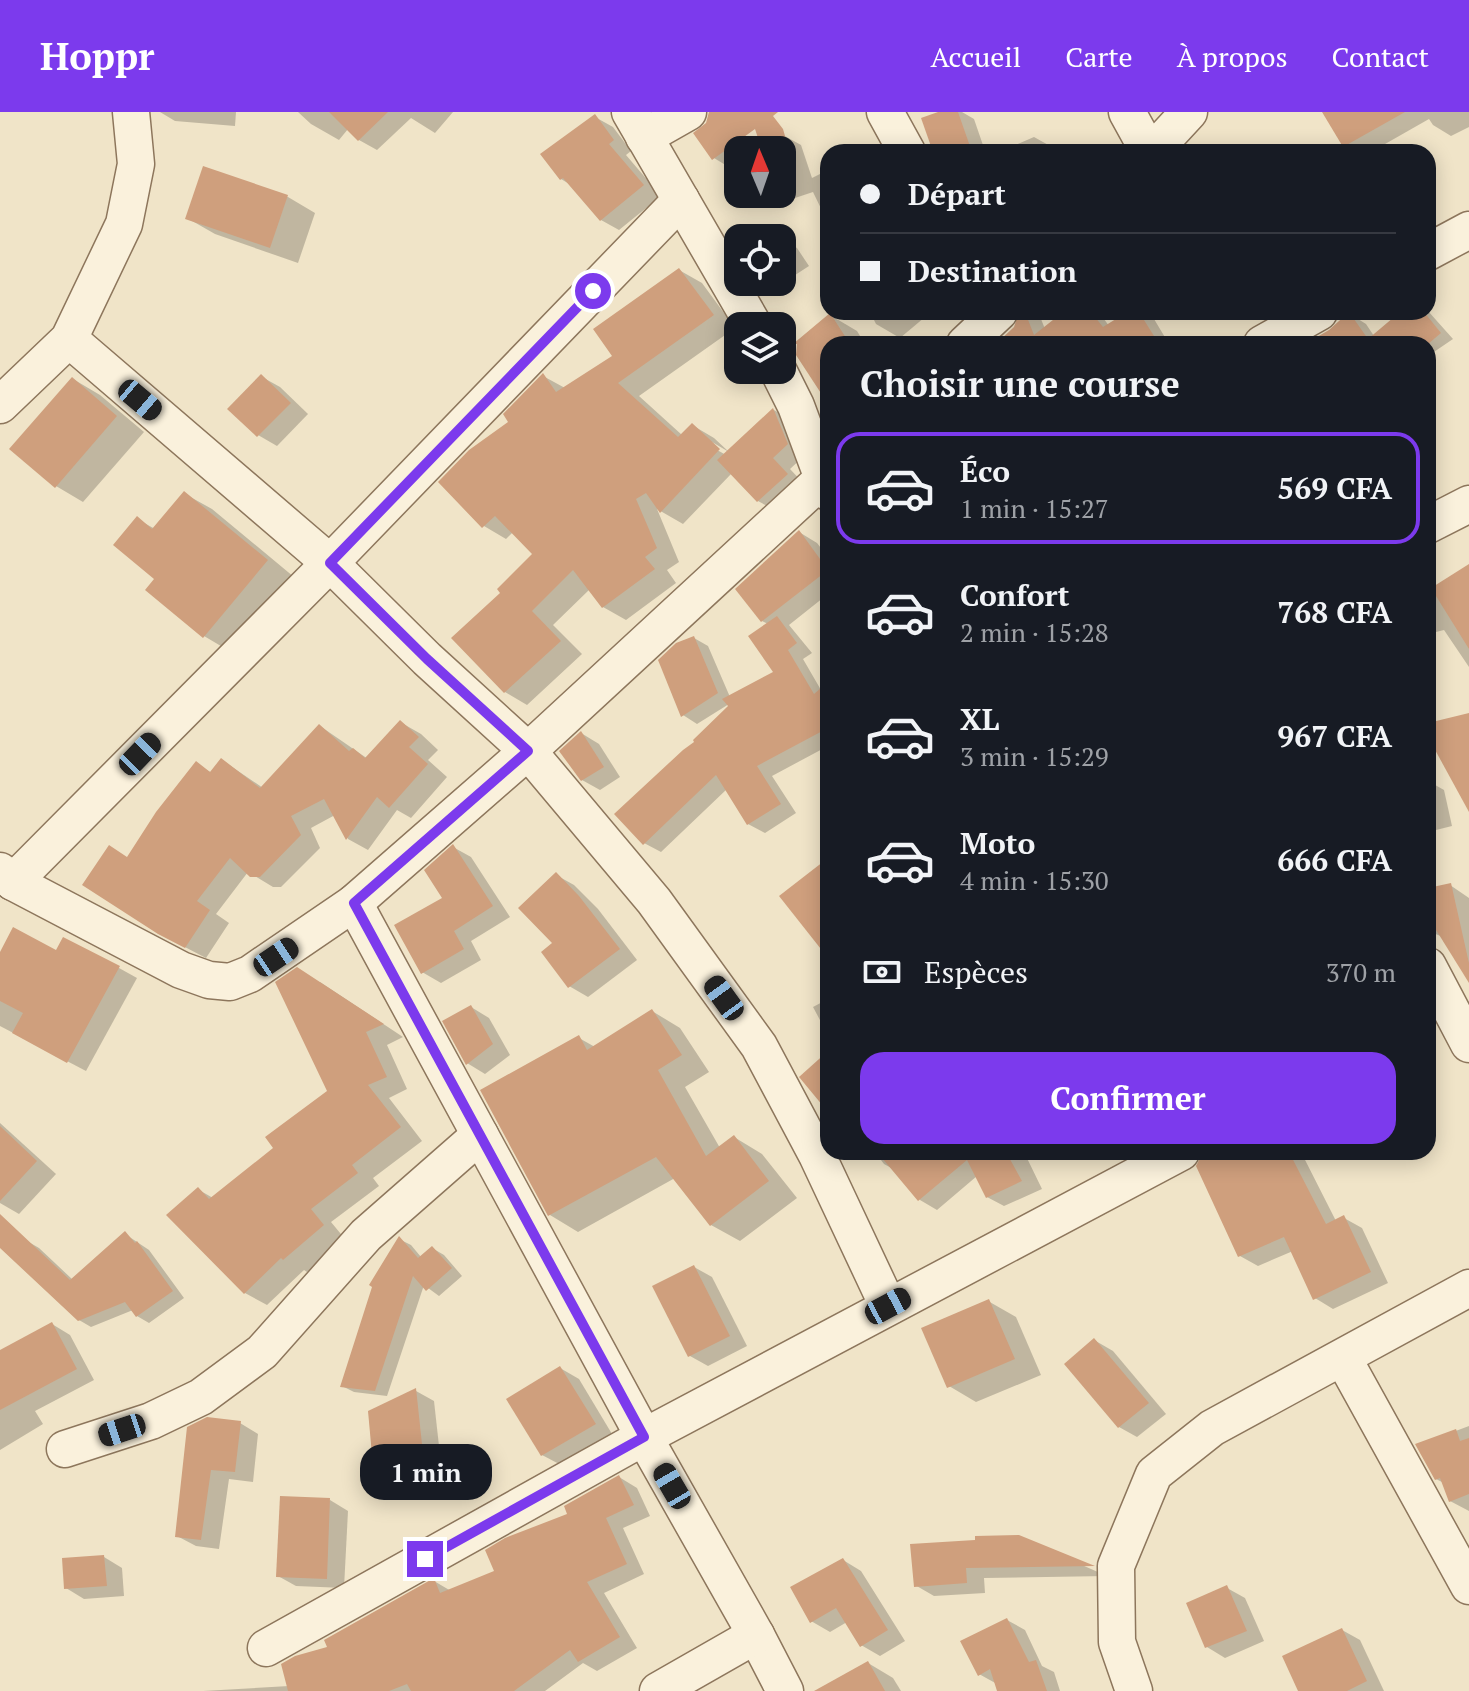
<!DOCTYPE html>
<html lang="fr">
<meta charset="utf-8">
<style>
:root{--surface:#171b24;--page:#20242c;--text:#f1f3f6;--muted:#9ea1a6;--line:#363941;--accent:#7c3aed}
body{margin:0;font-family:"PT Serif",serif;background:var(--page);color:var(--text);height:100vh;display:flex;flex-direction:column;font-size:30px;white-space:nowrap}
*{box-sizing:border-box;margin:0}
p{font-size:26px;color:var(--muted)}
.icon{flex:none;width:44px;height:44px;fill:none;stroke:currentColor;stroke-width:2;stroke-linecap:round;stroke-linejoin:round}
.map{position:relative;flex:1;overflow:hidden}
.drawer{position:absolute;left:820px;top:224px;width:616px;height:824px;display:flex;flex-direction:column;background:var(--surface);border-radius:24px;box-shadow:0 4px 20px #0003}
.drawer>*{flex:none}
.guide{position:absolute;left:820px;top:32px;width:616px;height:176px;border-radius:24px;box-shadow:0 4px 20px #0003;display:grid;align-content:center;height:176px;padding:0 40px;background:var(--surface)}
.needle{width:52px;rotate:358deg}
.buttons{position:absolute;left:724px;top:24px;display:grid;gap:16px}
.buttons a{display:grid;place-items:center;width:72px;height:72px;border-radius:16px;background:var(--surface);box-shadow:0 4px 20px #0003;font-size:40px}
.end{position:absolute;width:36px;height:36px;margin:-18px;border:10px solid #7c3aed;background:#fff;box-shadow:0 0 0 4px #fff}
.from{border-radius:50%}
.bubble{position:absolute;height:56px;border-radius:24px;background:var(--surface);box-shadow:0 4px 20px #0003;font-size:26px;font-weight:700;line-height:56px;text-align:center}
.car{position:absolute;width:24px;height:48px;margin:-24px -12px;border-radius:10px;box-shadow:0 0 6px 2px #0007;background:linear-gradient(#222 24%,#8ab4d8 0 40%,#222 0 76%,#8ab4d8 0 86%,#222 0)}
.guide b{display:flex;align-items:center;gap:28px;height:76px;font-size:30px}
.guide b+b{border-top:2px solid var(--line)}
.guide i{width:20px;height:20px;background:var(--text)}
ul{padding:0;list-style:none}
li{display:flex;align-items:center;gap:24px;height:112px;margin:0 16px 12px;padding:0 24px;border:4px solid transparent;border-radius:24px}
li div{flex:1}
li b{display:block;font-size:30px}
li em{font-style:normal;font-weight:700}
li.current{border-color:var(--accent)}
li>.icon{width:72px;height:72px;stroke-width:1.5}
h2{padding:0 40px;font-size:36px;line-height:96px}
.pay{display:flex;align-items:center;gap:20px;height:88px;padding:0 40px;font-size:30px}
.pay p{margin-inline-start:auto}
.button{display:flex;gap:16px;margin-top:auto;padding:16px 40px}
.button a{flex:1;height:92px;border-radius:24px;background:var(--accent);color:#fff;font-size:32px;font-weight:700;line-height:92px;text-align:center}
header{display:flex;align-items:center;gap:48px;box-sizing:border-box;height:112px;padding:0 40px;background:var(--accent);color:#fff}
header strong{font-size:38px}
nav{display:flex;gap:44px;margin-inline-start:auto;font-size:28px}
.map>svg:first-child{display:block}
</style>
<header>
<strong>Hoppr</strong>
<nav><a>Accueil</a><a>Carte</a><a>À propos</a><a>Contact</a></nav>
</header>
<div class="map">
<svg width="1469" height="1579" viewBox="0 0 1469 1579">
<rect width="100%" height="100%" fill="#f0e4c8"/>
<g fill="#0003" fill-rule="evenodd">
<polygon points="160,0 236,0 235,14 175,9"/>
<polygon points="298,0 453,0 435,21 411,6 377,38 359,28 348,17 339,28 311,12"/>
<polygon points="709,0 722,0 730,5 753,38 738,38 738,52 732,57 714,46 708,12"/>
<polygon points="945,0 962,0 974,7 985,39 999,40 1034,25 1052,35 1054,40 935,40"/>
<polygon points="1341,0 1469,0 1469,15 1451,24 1433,13 1429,7 1371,40 1355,40 1345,34"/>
<polygon points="595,5 613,15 631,39 626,43 661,84 619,118 601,108 571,73 561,67"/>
<polygon points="783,23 801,33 812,66 828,58 828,111 813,80 795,86 782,79 782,38 764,38"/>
<polygon points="205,56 288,85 315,101 298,151 215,122 187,106"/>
<polygon points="782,127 797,136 809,154 772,178 758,170 782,170"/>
<path d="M679 158 702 171 735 216 639 284 682 323 692 313 714 326 729 340 774 298 792 309 805 343 790 357 805 373 776 399 758 389 732 361 683 412 657 397 679 450 667 458 676 471 626 508 603 495 590 477 553 513 582 542 527 593 505 580 503 481 535 442 513 420 506 427 484 414 511 310 543 264 565 276 615 244ZM712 330 729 340 726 343 710 334Z"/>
<polygon points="1428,199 1453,227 1428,244 1428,232 1309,232 1330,220 1350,202 1366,212 1374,224 1403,200"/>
<polygon points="870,200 931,200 900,226 876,212"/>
<polygon points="1022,200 1029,200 1041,207 1045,217 1067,200 1099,200 1109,214 1131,200 1141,200 1154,207 1169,232 999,232 1015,216"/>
<polygon points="830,203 857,219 865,232 828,232 828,288 798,243"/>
<polygon points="262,265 280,275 308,302 277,334 258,323"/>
<polygon points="73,267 100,283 144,320 83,390 56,374"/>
<polygon points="185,382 212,397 294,465 231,540 204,524 157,466 137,407 155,417"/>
<polygon points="799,420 817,431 828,445 828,482 789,513 812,541 803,547 821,578 828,572 828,634 772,664 796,701 765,721 748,712 727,677 661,740 644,731 697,631 731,595 729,592 697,612 683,603 694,526 708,534 730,585 776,561 768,512 762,509"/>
<polygon points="1469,455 1469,555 1444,518 1428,522 1428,480"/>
<polygon points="400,610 421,622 438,638 428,648 447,665 411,706 397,698 368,738 348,727 335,703 311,716 320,736 281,775 273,775 248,760 216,802 229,811 206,846 181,833 128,746 196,652 212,661 222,648 263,676 320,614 368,647"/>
<polygon points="581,621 599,632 620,665 600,678 582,668"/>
<polygon points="1428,669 1444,678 1452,714 1428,720"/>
<polygon points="453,735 471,745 510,805 471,829 481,848 441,871 422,860 445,786"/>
<polygon points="556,763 574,773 598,797 637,848 588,885 569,874 555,831"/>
<polygon points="1450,773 1469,786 1469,867 1443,825 1428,819 1428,778"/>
<polygon points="57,841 119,856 137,866 86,959 0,914 0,844"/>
<polygon points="320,870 403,925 387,933 407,977 389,986 422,1029 373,1066 379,1074 331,1110 345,1127 307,1160 304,1158 267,1193 245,1181 199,1078 213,1086 276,1036 329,980"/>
<polygon points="828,887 828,923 813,895"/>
<polygon points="471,895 489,906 510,943 485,962 467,951"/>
<polygon points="652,899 680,916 709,960 685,975 720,1036 734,1025 762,1042 797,1086 740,1129 711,1113 675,1066 578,1120 550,1103 579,926 595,935"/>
<polygon points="0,1011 56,1062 19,1102 0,1091"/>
<polygon points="875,1040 1024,1040 1042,1077 1004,1094 987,1085 977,1064 937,1098 920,1088 895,1058 884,1052"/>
<polygon points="1211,1040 1301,1040 1336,1109 1344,1106 1362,1116 1388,1171 1333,1197 1315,1186 1293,1139 1258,1154 1240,1144"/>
<polygon points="125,1122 149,1138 184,1186 149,1211 137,1204 133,1198 91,1215 79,1208 27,1129 39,1136 73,1168"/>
<polygon points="399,1127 411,1133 421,1145 432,1136 444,1143 462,1164 439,1184 424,1173 387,1284 354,1280 342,1274"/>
<polygon points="694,1155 712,1165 747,1234 708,1254 690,1244"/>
<polygon points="988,1189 1016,1205 1041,1263 976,1290 949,1274"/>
<polygon points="52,1212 70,1223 94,1268 35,1299 43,1312 0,1338 0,1240"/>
<polygon points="1094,1228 1113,1239 1166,1302 1137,1325 1119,1315"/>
<polygon points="560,1256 579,1267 612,1322 561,1353 542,1343"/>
<polygon points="416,1279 434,1289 442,1361 394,1374 376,1363"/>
<polygon points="240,1311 258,1322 253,1370 229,1367 219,1437 196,1434 177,1424 189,1316"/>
<polygon points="1469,1314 1469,1399 1450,1389 1444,1371 1436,1367 1418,1333"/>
<polygon points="619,1365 637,1376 650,1404 623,1416 644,1462 604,1481 637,1536 597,1559 583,1551 545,1579 203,1579 289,1574 330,1537 434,1469 451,1479 497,1460"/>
<polygon points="330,1388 348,1399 344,1476 296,1474 278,1464"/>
<polygon points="1018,1425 1107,1464 984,1466 985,1481 934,1484 915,1473"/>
<polygon points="104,1445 122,1456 124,1484 84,1487 66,1476"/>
<polygon points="843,1448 861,1459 905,1529 880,1544 861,1533 847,1510 830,1520 811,1509"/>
<polygon points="1227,1476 1245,1486 1264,1529 1225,1546 1207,1535"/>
<polygon points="1007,1508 1025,1518 1042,1554 1054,1560 1060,1579 999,1579 997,1572 979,1562"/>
<polygon points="1342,1518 1360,1528 1384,1579 1301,1579"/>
<polygon points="868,1551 893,1566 901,1579 818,1579"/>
</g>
<g fill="#cf9f7d">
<polygon points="329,0 388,0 358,29"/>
<polygon points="709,0 778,0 773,4 783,17 789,38 762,38 755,17 712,48 693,21 706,11"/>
<polygon points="938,0 958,0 972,40 933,40 921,6"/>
<polygon points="1322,0 1405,0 1343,35"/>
<polygon points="595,2 614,28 609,32 644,73 600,109 563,66 560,68 540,42"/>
<polygon points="203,54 288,83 270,136 185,107"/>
<polygon points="679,156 714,203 618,271 678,325 692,311 720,337 660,401 646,381 636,387 657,436 645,445 655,457 602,496 573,458 532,499 561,529 504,581 451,526 500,481 497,477 532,442 495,404 482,416 438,370 469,338 508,310 503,302 543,261 556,280 612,244 593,217"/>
<polygon points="1019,200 1025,200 1034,223 1063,200 1091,200 1103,215 1127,200 1139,200 1159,232 996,232 1014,215"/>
<polygon points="1349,200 1368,227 1400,200 1424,200 1441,221 1428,232 1305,232 1329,218"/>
<polygon points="830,201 850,232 828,232 828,292 796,243 797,232 793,232"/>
<polygon points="261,262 291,291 257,325 227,297"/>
<polygon points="72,265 117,304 55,376 9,337"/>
<polygon points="773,296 788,332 773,346 788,362 757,390 717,348"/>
<polygon points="184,379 268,448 203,526 145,478 154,467 113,433 137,404 152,417"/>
<polygon points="799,418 828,458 761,510 735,477"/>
<polygon points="1469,452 1469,537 1431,476"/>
<polygon points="777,504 797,531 788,538 814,582 828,570 828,616 757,654 781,692 747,713 716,663 643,733 614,702 683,638 694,630 693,628 728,594 722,587 773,560 748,524"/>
<polygon points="694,524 718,581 681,605 658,548 676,531"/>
<polygon points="1469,601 1469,700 1428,625 1428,611"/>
<polygon points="400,608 419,625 409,635 428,652 389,696 377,685 346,728 324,687 291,704 301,723 260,765 250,765 230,746 197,789 210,798 185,836 158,822 82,773 109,733 127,745 156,700 196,649 210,660 221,646 260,676 319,612 349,639 353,636 365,646"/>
<polygon points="581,619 604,655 581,669 559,639"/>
<polygon points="453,732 493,794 454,819 464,837 421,862 394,813 442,786 424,758"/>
<polygon points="828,746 828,846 779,784"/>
<polygon points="556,760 579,784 620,837 568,876 541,840 552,831 518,796"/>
<polygon points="1451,771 1469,851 1469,871 1428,805 1428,776"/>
<polygon points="13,815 56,838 63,825 120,854 67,951 12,921 23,901 0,889 0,840"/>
<polygon points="297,855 384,912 366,920 387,965 368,973 401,1015 352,1053 358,1061 311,1097 324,1113 283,1148 281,1146 244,1182 166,1103 198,1075 209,1087 273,1036 265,1025 327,979 275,870"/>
<polygon points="471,893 493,932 466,953 442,909"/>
<polygon points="652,897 682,943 658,958 706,1044 734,1023 769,1069 710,1114 656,1045 548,1104 480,978 579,923 587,938"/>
<polygon points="828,939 828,1000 799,965"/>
<polygon points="0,1014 37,1049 0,1089"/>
<polygon points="877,1040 1006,1040 1022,1069 986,1086 967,1048 918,1089"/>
<polygon points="1207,1040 1289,1040 1326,1112 1344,1103 1371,1160 1313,1188 1284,1125 1238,1145 1196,1054 1202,1042"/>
<polygon points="0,1102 70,1168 125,1119 135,1131 137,1129 173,1179 136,1205 125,1190 78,1209 0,1136"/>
<polygon points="399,1124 418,1146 432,1134 452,1156 426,1179 413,1164 375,1279 340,1275 372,1175 369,1173"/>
<polygon points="694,1153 730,1224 688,1245 652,1174"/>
<polygon points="989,1187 1015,1247 947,1276 921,1216"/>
<polygon points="52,1210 77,1257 0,1298 0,1238"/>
<polygon points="1094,1226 1149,1291 1118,1316 1064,1252"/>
<polygon points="560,1254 596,1312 541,1344 506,1287"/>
<polygon points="416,1276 424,1351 374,1365 368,1299"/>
<polygon points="207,1305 241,1309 235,1360 211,1358 201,1428 175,1425 187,1315"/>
<polygon points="1456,1317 1460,1329 1469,1326 1469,1382 1449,1390 1440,1366 1435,1368 1415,1332"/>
<polygon points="619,1363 634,1393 606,1406 627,1452 587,1470 620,1525 578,1550 570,1538 514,1579 411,1579 407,1572 389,1579 288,1579 281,1552 295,1544 327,1535 324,1528 434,1466 440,1481 494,1459 485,1438 505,1426 567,1402 564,1394"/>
<polygon points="280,1384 330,1386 327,1467 276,1465"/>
<polygon points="1019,1423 1095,1454 966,1456 967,1471 914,1475 910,1432 975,1428 975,1424"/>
<polygon points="104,1443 107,1474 64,1477 62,1446"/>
<polygon points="843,1446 888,1518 860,1535 836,1496 810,1511 790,1475"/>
<polygon points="1227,1473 1247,1519 1205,1536 1186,1491"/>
<polygon points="1007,1506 1029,1550 1036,1548 1047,1579 997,1579 990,1557 978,1564 960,1529"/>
<polygon points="1342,1516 1367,1569 1347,1579 1298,1579 1282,1544"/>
<polygon points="868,1549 885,1579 814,1579"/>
</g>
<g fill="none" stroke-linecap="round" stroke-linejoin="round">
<defs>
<g id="minor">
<polyline points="630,0 754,214"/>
<polyline points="885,0 907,40"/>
<polyline points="1127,0 1149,40"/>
<polyline points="644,25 688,0"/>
<polyline points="1152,40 1189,0"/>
<polyline points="1428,140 1469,118"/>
<polyline points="69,227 330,451 427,547 528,639 654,789 759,934 817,1043 888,1194"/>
<polyline points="965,232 999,200"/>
<polyline points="1262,232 1319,200"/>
<polyline points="778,258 796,294 828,380"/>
<polyline points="0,293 69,227 124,112 136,52 131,0"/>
<polyline points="1428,413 1469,392"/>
<polyline points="0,759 13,770 181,858 209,868 230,870 250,862 354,791 528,639 828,362"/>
<polyline points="13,770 330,451 681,88"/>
<polyline points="354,791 644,1325 756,1523 785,1579"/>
<polyline points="1428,854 1469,932"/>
<polyline points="1343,1246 1469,1474"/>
<polyline points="65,1337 151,1309 201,1285 262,1240 366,1123 480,1023"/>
<polyline points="266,1536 644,1325 1181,1040"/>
<polyline points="658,1579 756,1523"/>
<polyline points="1134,1579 1117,1530 1116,1454 1154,1362 1212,1316 1469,1176"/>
</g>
</defs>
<use href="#minor" stroke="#8d765c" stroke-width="39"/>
<use href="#minor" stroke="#faf1dc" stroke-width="36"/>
</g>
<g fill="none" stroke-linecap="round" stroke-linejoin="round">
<polyline stroke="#7c3aed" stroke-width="10" points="425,1447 644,1325 354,791 528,639 427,547 330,451 593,179"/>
</g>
</svg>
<div class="buttons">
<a><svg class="needle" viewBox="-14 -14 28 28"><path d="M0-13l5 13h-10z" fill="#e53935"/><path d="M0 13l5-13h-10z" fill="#9ea1a6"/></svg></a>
<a><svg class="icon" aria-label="locate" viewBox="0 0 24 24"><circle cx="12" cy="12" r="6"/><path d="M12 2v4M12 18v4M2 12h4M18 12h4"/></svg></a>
<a><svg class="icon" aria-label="layers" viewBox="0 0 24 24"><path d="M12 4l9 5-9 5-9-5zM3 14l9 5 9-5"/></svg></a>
</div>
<i class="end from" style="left:593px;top:179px"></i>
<i class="end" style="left:425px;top:1447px"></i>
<div class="bubble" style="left:360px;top:1332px;width:132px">1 min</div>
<i class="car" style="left:140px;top:288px;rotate:130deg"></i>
<i class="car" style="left:140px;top:642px;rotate:44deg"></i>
<i class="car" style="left:276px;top:845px;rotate:56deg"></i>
<i class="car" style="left:724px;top:886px;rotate:324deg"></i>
<i class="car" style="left:888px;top:1194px;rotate:62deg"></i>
<i class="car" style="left:122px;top:1318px;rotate:252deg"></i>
<i class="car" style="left:672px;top:1374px;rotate:330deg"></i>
<div class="guide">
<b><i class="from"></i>Départ</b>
<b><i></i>Destination</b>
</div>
<section class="drawer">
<h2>Choisir une course</h2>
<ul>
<li class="current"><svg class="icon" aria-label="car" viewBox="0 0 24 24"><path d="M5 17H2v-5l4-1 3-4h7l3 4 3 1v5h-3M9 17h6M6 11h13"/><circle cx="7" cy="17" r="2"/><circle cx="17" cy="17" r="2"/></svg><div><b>Éco</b><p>1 min · 15:27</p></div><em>569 CFA</em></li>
<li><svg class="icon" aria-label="car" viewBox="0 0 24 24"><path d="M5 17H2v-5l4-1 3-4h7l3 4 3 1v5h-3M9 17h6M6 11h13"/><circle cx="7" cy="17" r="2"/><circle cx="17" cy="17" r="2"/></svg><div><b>Confort</b><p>2 min · 15:28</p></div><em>768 CFA</em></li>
<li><svg class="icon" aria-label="car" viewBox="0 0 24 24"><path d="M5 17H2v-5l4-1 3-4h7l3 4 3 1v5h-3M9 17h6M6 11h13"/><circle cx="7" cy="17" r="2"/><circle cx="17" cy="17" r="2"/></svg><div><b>XL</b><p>3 min · 15:29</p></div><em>967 CFA</em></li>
<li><svg class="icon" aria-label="car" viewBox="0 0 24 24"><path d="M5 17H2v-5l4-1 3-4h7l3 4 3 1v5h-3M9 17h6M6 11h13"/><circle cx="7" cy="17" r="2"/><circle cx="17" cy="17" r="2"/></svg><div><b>Moto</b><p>4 min · 15:30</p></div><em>666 CFA</em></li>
</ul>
<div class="pay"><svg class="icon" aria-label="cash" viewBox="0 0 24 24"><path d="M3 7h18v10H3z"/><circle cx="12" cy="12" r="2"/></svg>Espèces<p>370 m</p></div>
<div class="button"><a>Confirmer</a></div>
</section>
</div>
